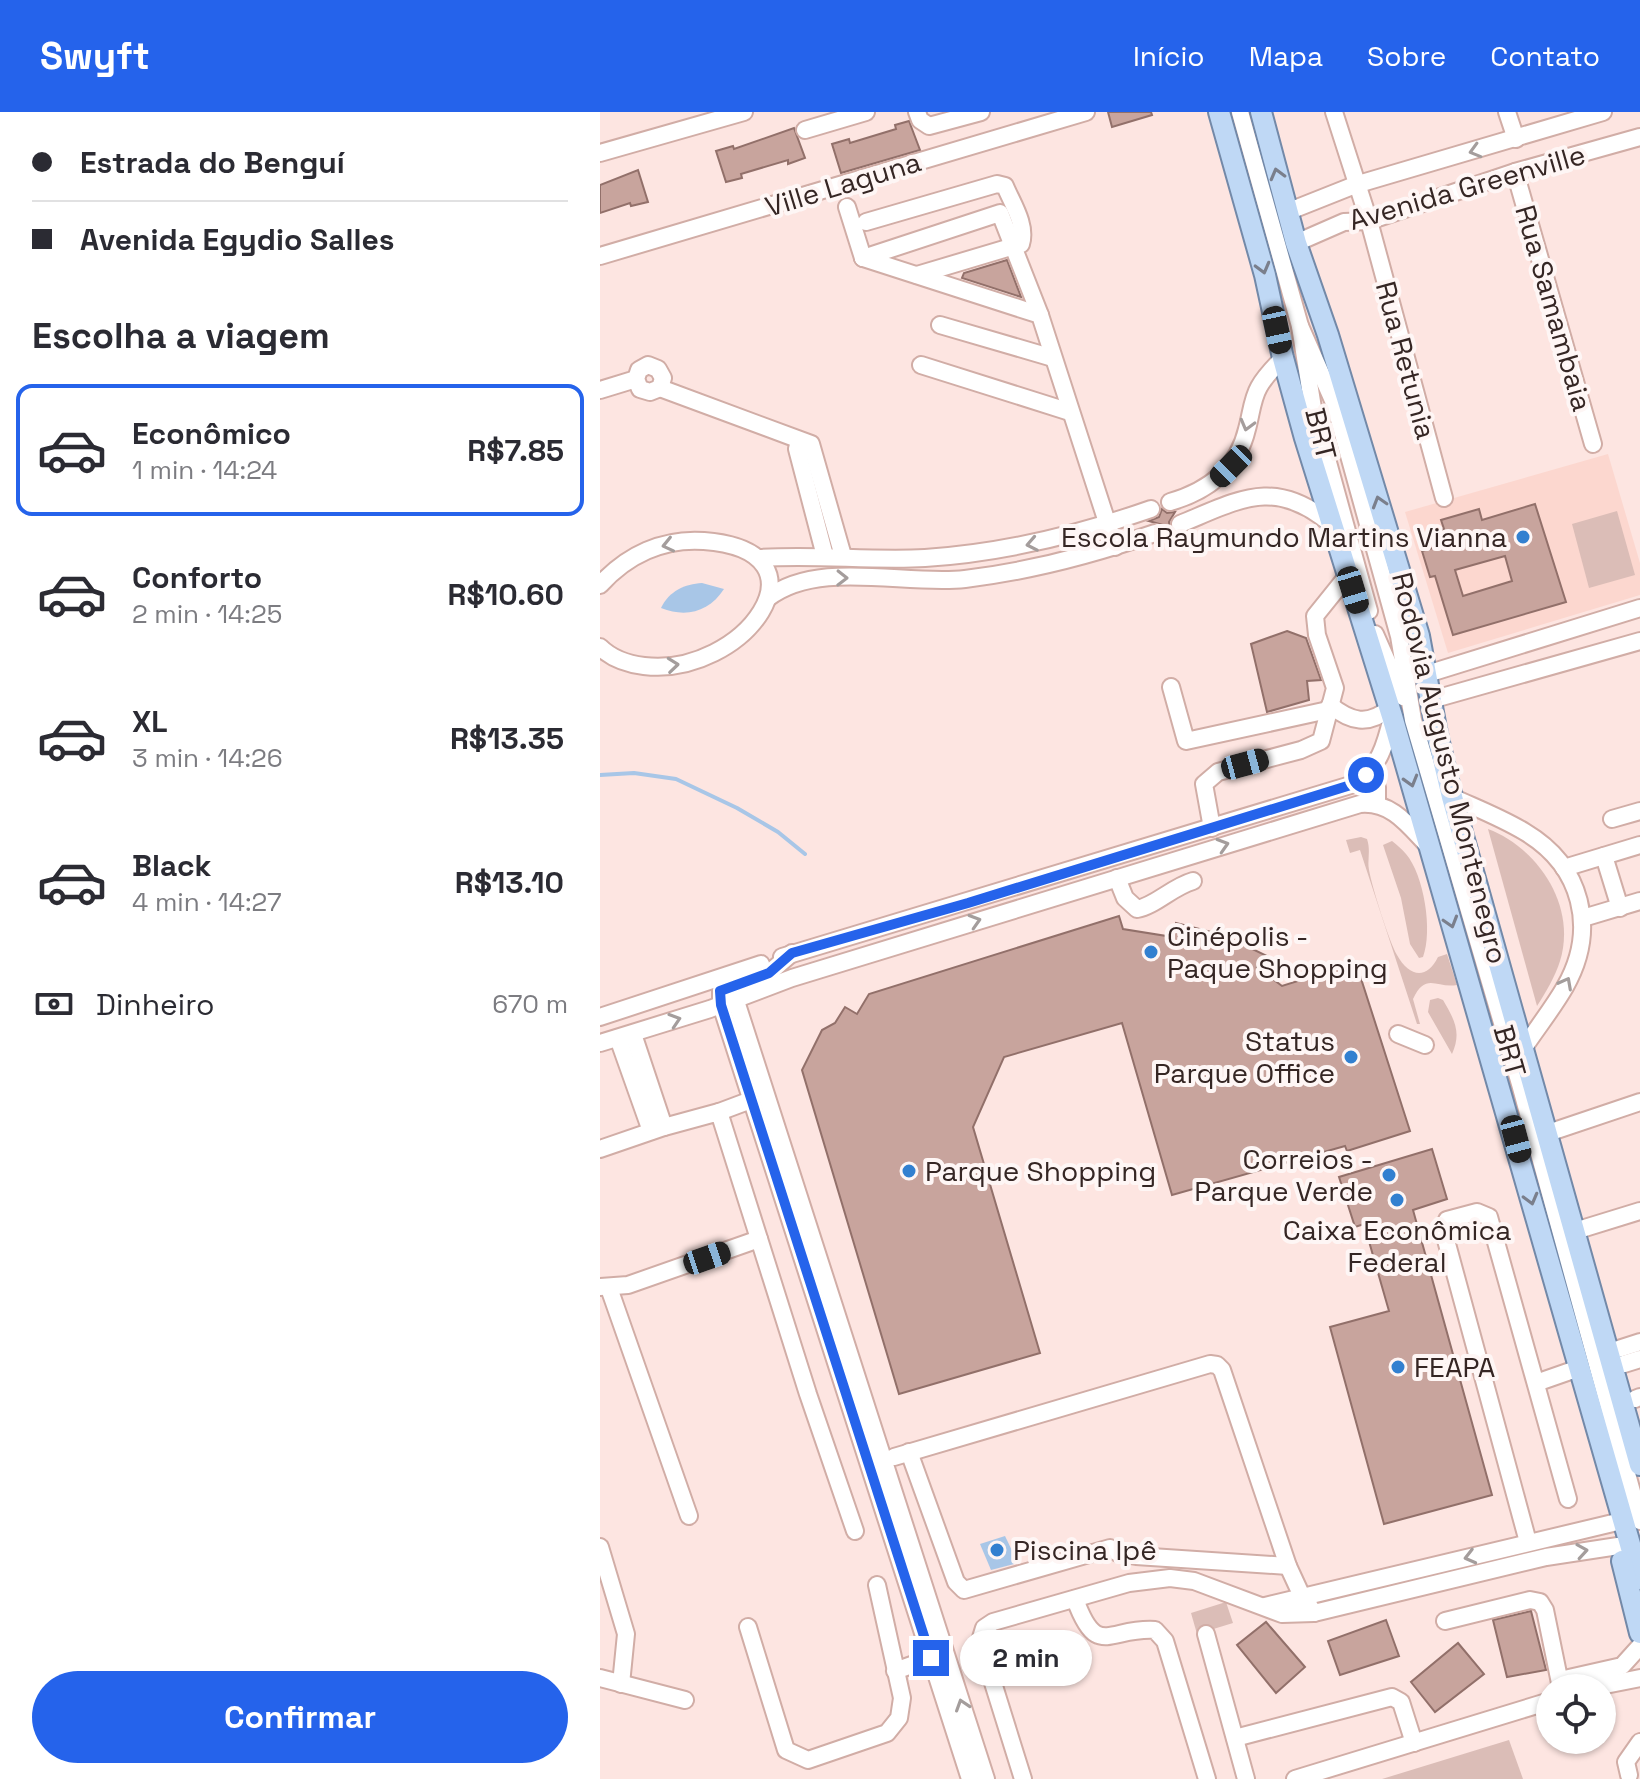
<!DOCTYPE html>
<html lang="pt">
<meta charset="utf-8">
<style>
:root{--surface:#fff;--page:#f2f2f3;--text:#2b2b33;--muted:#7c7c81;--line:#e1e1e2;--accent:#2563eb}
body{margin:0;font-family:"Space Grotesk",sans-serif;background:var(--page);color:var(--text);height:100vh;display:flex;flex-direction:column;font-size:30px;white-space:nowrap}
*{box-sizing:border-box;margin:0}
p{font-size:26px;color:var(--muted)}
.icon{flex:none;width:44px;height:44px;fill:none;stroke:currentColor;stroke-width:2;stroke-linecap:round;stroke-linejoin:round}
.map{position:relative;flex:1;overflow:hidden}
.panel{display:flex;flex-direction:column;background:var(--surface);width:600px}
.panel>*{flex:none}
.top-card{display:grid;align-content:center;height:176px;padding:0 32px;background:var(--surface)}
.fabs{position:absolute;left:936px;top:1562px;display:grid;gap:16px}
.fabs a{display:grid;place-items:center;width:80px;height:80px;border-radius:50%;background:var(--surface);box-shadow:0 2px 6px #0004;font-size:40px}
.end{position:absolute;width:36px;height:36px;margin:-18px;border:10px solid #2563eb;background:#fff;box-shadow:0 0 0 4px #fff}
.from{border-radius:50%}
.bubble{position:absolute;height:56px;border-radius:28px;background:var(--surface);box-shadow:0 2px 6px #0004;font-size:26px;font-weight:800;line-height:56px;text-align:center}
.car{position:absolute;width:24px;height:48px;margin:-24px -12px;border-radius:10px;box-shadow:0 0 6px 2px #0007;background:linear-gradient(#222 24%,#8ab4d8 0 40%,#222 0 76%,#8ab4d8 0 86%,#222 0)}
.top-card b{display:flex;align-items:center;gap:28px;height:76px;font-size:30px}
.top-card b+b{border-top:2px solid var(--line)}
.top-card i{width:20px;height:20px;background:var(--text)}
ul{padding:0;list-style:none}
li{display:flex;align-items:center;gap:24px;height:132px;margin:0 16px 12px;padding:0 16px;border:4px solid transparent;border-radius:16px}
li div{flex:1}
li b{display:block;font-size:30px}
li em{font-style:normal;font-weight:800}
li.active{border-color:var(--accent)}
li>.icon{width:72px;height:72px;stroke-width:1.5}
h2{padding:0 32px;font-size:36px;line-height:96px}
.pay{display:flex;align-items:center;gap:20px;height:88px;padding:0 32px;font-size:30px}
.pay p{margin-inline-start:auto}
.action{display:flex;gap:16px;margin-top:auto;padding:16px 32px}
.action a{flex:1;height:92px;border-radius:48px;background:var(--accent);color:#fff;font-size:32px;font-weight:800;line-height:92px;text-align:center}
header{display:flex;align-items:center;gap:48px;box-sizing:border-box;height:112px;padding:0 40px;background:var(--accent);color:#fff}
header strong{font-size:38px}
nav{display:flex;gap:44px;margin-inline-start:auto;font-size:28px}
main{display:flex;flex:1;min-height:0}
.map>svg:first-child{display:block}
</style>
<header>
<strong>Swyft</strong>
<nav><a>Início</a><a>Mapa</a><a>Sobre</a><a>Contato</a></nav>
</header>
<main>
<section class="panel">
<div class="top-card">
<b><i class="from"></i>Estrada do Benguí</b>
<b><i></i>Avenida Egydio Salles</b>
</div>
<h2>Escolha a viagem</h2>
<ul>
<li class="active"><svg class="icon" aria-label="car" viewBox="0 0 24 24"><path d="M5 17H2v-5l4-1 3-4h7l3 4 3 1v5h-3M9 17h6M6 11h13"/><circle cx="7" cy="17" r="2"/><circle cx="17" cy="17" r="2"/></svg><div><b>Econômico</b><p>1 min · 14:24</p></div><em>R$7.85</em></li>
<li><svg class="icon" aria-label="car" viewBox="0 0 24 24"><path d="M5 17H2v-5l4-1 3-4h7l3 4 3 1v5h-3M9 17h6M6 11h13"/><circle cx="7" cy="17" r="2"/><circle cx="17" cy="17" r="2"/></svg><div><b>Conforto</b><p>2 min · 14:25</p></div><em>R$10.60</em></li>
<li><svg class="icon" aria-label="car" viewBox="0 0 24 24"><path d="M5 17H2v-5l4-1 3-4h7l3 4 3 1v5h-3M9 17h6M6 11h13"/><circle cx="7" cy="17" r="2"/><circle cx="17" cy="17" r="2"/></svg><div><b>XL</b><p>3 min · 14:26</p></div><em>R$13.35</em></li>
<li><svg class="icon" aria-label="car" viewBox="0 0 24 24"><path d="M5 17H2v-5l4-1 3-4h7l3 4 3 1v5h-3M9 17h6M6 11h13"/><circle cx="7" cy="17" r="2"/><circle cx="17" cy="17" r="2"/></svg><div><b>Black</b><p>4 min · 14:27</p></div><em>R$13.10</em></li>
</ul>
<div class="pay"><svg class="icon" aria-label="cash" viewBox="0 0 24 24"><path d="M3 7h18v10H3z"/><circle cx="12" cy="12" r="2"/></svg>Dinheiro<p>670 m</p></div>
<div class="action"><a>Confirmar</a></div>
</section>
<div class="map">
<svg width="1040" height="1667" viewBox="0 0 1040 1667">
<rect width="100%" height="100%" fill="#fde5e1"/>
<polygon fill="#fcd7cf" points="1008,342 1040,451 1040,483 848,541 805,400"/>
<g fill="#dbbdb7">
<polygon points="1017,399 1035,463 989,476 972,412"/>
<path d="M888 717C938 736 977 794 960 849 955 865 946 880 937 894Z"/>
<path d="M761 725 767 727C771 739 767 748 769 758 772 775 789 829 797 843 809 865 827 868 838 845L847 842 857 873C837 877 826 859 813 887L820 912H817L760 738 750 741 746 728Z"/>
<path d="M792 729C797 733 802 737 806 742 824 763 833 819 823 845L819 846 810 832 801 786 783 733Z"/>
<path d="M838 886 843 888C854 907 862 920 852 942L828 900 830 888Z"/>
<polygon points="626,1490 633,1511 597,1522 591,1501"/>
<polygon points="909,1628 923,1667 782,1667"/>
</g>
<g fill="#a8c6e7">
<path d="M102 471 124 477C109 500 86 506 61 496 69 479 85 472 102 471Z"/>
<polygon points="405,1424 418,1451 391,1458 380,1432"/>
</g>
<g fill="none" stroke-linecap="round" stroke-linejoin="round">
<polyline stroke="#a8c6e7" stroke-width="4" points="0,663 34,661 76,667 137,696 178,720 205,742"/>
</g>
<g fill="#c8a49d" stroke="#92706a" stroke-width="2" fill-rule="evenodd">
<polygon points="508,0 551,0 552,3 512,15"/>
<polygon points="309,9 320,38 241,61 232,32 249,27 250,31 296,17 295,13"/>
<polygon points="194,16 205,46 188,52 188,48 141,62 142,66 126,70 116,39 133,34 134,37"/>
<polygon points="38,58 48,90 31,94 30,91 0,101 0,73"/>
<polygon points="407,148 421,185 362,166 364,161"/>
<path d="M935 392 966 490 853 523 835 464 830 465 822 439 840 434 836 419 844 417 841 408 879 397 882 408ZM905 444 912 469 863 484 855 458Z"/>
<polygon points="562,397 567,401 575,400 569,410 570,417 574,421 585,424 567,432 563,413 549,409 559,405"/>
<polygon points="687,519 706,526 721,568 707,569 709,588 667,600 651,532"/>
<polygon points="519,804 523,817 573,825 576,811 615,821 640,831 667,844 657,855 682,874 756,851 810,1019 747,1039 745,1034 572,1083 522,911 404,945 373,1015 440,1241 299,1282 202,958 222,918 235,911 245,895 257,902 269,882"/>
<polygon points="832,1037 847,1087 813,1098 892,1383 784,1412 730,1215 789,1199 764,1112 755,1115 739,1065"/>
<polygon points="931,1499 946,1558 907,1565 893,1508"/>
<polygon points="786,1508 799,1544 740,1563 728,1529"/>
<polygon points="666,1510 705,1555 676,1581 637,1533"/>
<polygon points="858,1531 884,1562 835,1600 811,1570"/>
</g>
<g fill="none" stroke-linecap="round" stroke-linejoin="round">
<defs>
<g id="minor">
<polyline points="317,0 320,8 329,14 381,0"/>
<polyline points="640,0 700,214 713,296 769,499"/>
<polyline points="734,0 769,109 844,386"/>
<polyline points="907,0 916,27"/>
<polyline points="205,18 266,0"/>
<polyline points="0,41 144,0"/>
<polyline points="915,60 993,332"/>
<polyline points="247,95 263,146"/>
<polyline points="687,100 755,73 1003,0"/>
<path d="M266 110 397 72 405 74C412 91 427 113 421 132L317 163"/>
<polyline points="696,131 744,110 769,109 915,60 1040,25"/>
<polyline points="0,144 486,0"/>
<polyline points="263,146 440,203 515,435"/>
<polyline points="263,146 400,101 440,203"/>
<polyline points="340,213 453,246"/>
<polyline points="700,214 735,293 799,524 813,608 920,972 1040,1409"/>
<polyline points="321,253 470,300"/>
<polyline points="60,276 211,332 243,444"/>
<polyline points="0,278 36,267 39,258 48,253 58,257 63,266 60,276 50,280 40,277 36,267"/>
<polyline points="199,329 197,337 225,444"/>
<path d="M570 390C608 379 638 356 647 317 651 303 652 287 659 275 665 264 674 255 683 246"/>
<path d="M580 412C639 388 675 364 732 413"/>
<path d="M159 446C214 442 270 449 325 446 403 441 477 423 551 397"/>
<path d="M0 473C27 443 63 426 104 429 237 439 143 566 44 554 28 552 12 547 0 535"/>
<path d="M168 486C219 447 305 474 365 467 431 459 492 443 555 421"/>
<polyline points="775,522 803,585"/>
<polyline points="827,562 1040,496"/>
<polyline points="571,575 586,629 728,598"/>
<polyline points="831,588 1040,529"/>
<path d="M730 593C751 610 768 614 790 596"/>
<polyline points="766,663 777,675 777,692"/>
<path d="M852 685C876 696 902 706 925 720 982 754 998 817 965 875 953 896 937 916 923 937"/>
<polyline points="1012,707 1040,699"/>
<polyline points="612,716 604,672 618,660 701,638 721,629 735,576 717,523 715,504 748,463"/>
<polyline points="1004,744 1020,796"/>
<polyline points="964,756 1040,733"/>
<path d="M517 766 525 786 537 797C555 794 572 775 593 769"/>
<polyline points="983,806 1040,789"/>
<polyline points="192,841 169,861 121,878 121,893 370,1667"/>
<path d="M182 845 754 672C779 657 786 631 792 605"/>
<polyline points="135,886 386,1667"/>
<polyline points="0,905 161,852"/>
<polyline points="33,922 64,1015"/>
<polyline points="798,922 825,933"/>
<polyline points="18,926 51,1019"/>
<path d="M0 931 110 897 192 866 760 692C792 689 809 714 829 735"/>
<polyline points="119,1000 151,988"/>
<polyline points="948,1021 1040,990"/>
<polyline points="0,1037 64,1015 119,1000 208,1282 255,1419"/>
<polyline points="975,1119 1040,1099"/>
<polyline points="0,1175 28,1173 159,1127"/>
<polyline points="9,1176 89,1404"/>
<polyline points="1009,1240 1040,1230"/>
<polyline points="1024,1252 1040,1247"/>
<polyline points="936,1271 979,1256"/>
<polyline points="1035,1287 1040,1285"/>
<polyline points="309,1340 356,1470 364,1478 510,1436 518,1441 536,1444 688,1454"/>
<polyline points="294,1345 610,1252 617,1253 622,1258 688,1454 700,1480 714,1501"/>
<polyline points="928,1430 843,1117 847,1108 877,1100 889,1105 968,1387"/>
<polyline points="0,1435 26,1522 21,1572"/>
<path d="M475 1487C497 1548 509 1515 555 1518L565 1529 607 1667"/>
<polyline points="665,1494 1013,1411"/>
<polyline points="845,1509 930,1488 940,1490 945,1498 961,1576"/>
<polyline points="148,1515 186,1638 208,1648 287,1621 299,1606 302,1586 277,1473"/>
<polyline points="606,1522 646,1667"/>
<polyline points="295,1559 331,1546"/>
<polyline points="0,1566 85,1588"/>
<polyline points="960,1568 1022,1554 1040,1534"/>
<polyline points="990,1576 1040,1566"/>
<polyline points="635,1626 792,1585 801,1590 814,1631"/>
<polyline points="1029,1663 1026,1650 1040,1630"/>
<polyline points="423,1667 380,1529 384,1516 393,1510 529,1471 570,1466 594,1469 682,1502 714,1501 946,1445 1018,1434"/>
<polyline points="695,1667 950,1589"/>
</g>
<g id="major">
<polyline points="619,0 665,163 683,246 705,326 792,604 1040,1467"/>
<polyline points="661,0 696,131 728,223 819,524 837,622 852,685 1040,1353"/>
<polyline points="1022,1449 1040,1521"/>
</g>
</defs>
<use href="#minor" stroke="#d1ada6" stroke-width="20"/>
<use href="#major" stroke="#7389a8" stroke-width="24"/>
<use href="#minor" stroke="#fff" stroke-width="16"/>
<use href="#major" stroke="#bfd8f5" stroke-width="20"/>
</g>
<defs><path id="oneway-chevron" d="M-2-3.5L2.5 0L-2 3.5" fill="none" stroke-width="1.6" stroke-linecap="round" stroke-linejoin="round" transform="scale(2)"/></defs>
<g stroke="#a49d9c">
<use href="#oneway-chevron" transform="translate(875 39) rotate(164)"/>
<use href="#oneway-chevron" transform="translate(647 313) rotate(105)"/>
<use href="#oneway-chevron" transform="translate(432 432) rotate(169)"/>
<use href="#oneway-chevron" transform="translate(68 433) rotate(167)"/>
<use href="#oneway-chevron" transform="translate(242 466) rotate(1)"/>
<use href="#oneway-chevron" transform="translate(73 553) rotate(-6)"/>
<use href="#oneway-chevron" transform="translate(623 733) rotate(-17)"/>
<use href="#oneway-chevron" transform="translate(375 809) rotate(-17)"/>
<use href="#oneway-chevron" transform="translate(966 871) rotate(-62)"/>
<use href="#oneway-chevron" transform="translate(75 908) rotate(-18)"/>
<use href="#oneway-chevron" transform="translate(982 1439) rotate(-9)"/>
<use href="#oneway-chevron" transform="translate(870 1445) rotate(166)"/>
<use href="#oneway-chevron" transform="translate(362 1593) rotate(-108)"/>
</g>
<g stroke="#7a7f8c">
<use href="#oneway-chevron" transform="translate(677 62) rotate(-105)"/>
<use href="#oneway-chevron" transform="translate(663 156) rotate(75)"/>
<use href="#oneway-chevron" transform="translate(779 390) rotate(-107)"/>
<use href="#oneway-chevron" transform="translate(811 669) rotate(74)"/>
<use href="#oneway-chevron" transform="translate(851 810) rotate(73)"/>
<use href="#oneway-chevron" transform="translate(931 1087) rotate(75)"/>
</g>
<g fill="none" stroke-linecap="round" stroke-linejoin="round">
<polyline stroke="#2563eb" stroke-width="10" points="331,1546 121,893 120,879 169,861 192,841 368,791 754,672 766,663"/>
</g>
<g fill="#3280d0" stroke="#fef6f5" stroke-width="3">
<circle cx="923" cy="425" r="8"/>
<circle cx="551" cy="840" r="8"/>
<circle cx="751" cy="945" r="8"/>
<circle cx="309" cy="1059" r="8"/>
<circle cx="789" cy="1063" r="8"/>
<circle cx="797" cy="1088" r="8"/>
<circle cx="798" cy="1255" r="8"/>
<circle cx="397" cy="1438" r="8"/>
</g>
<g text-anchor="middle" stroke-width="8" stroke-linejoin="round" paint-order="stroke">
<g font-size="28" fill="#352624" stroke="#fef6f5">
<text transform="translate(243 72) rotate(-17)" y="10">Ville Laguna</text>
<text transform="translate(867 75) rotate(-16)" y="10">Avenida Greenville</text>
<text transform="translate(954 196) rotate(74)" y="10">Rua Samambaia</text>
<text transform="translate(806 248) rotate(75)" y="10">Rua Retunia</text>
<text transform="translate(721 322) rotate(76)" y="10">BRT</text>
<text transform="translate(850 656) rotate(76)" y="10">Rodovia Augusto Montenegro</text>
<text transform="translate(910 939) rotate(74)" y="10">BRT</text>
</g>
<g font-size="28" fill="#352624" stroke="#fef6f5" text-anchor="start">
<text x="907" y="435" text-anchor="end">Escola Raymundo Martins Vianna</text>
<text x="567" y="834">Cinépolis -<tspan x="567" dy="32">Paque Shopping</tspan></text>
<text x="735" y="939" text-anchor="end">Status<tspan x="735" dy="32">Parque Office</tspan></text>
<text x="773" y="1057" text-anchor="end">Correios -<tspan x="773" dy="32">Parque Verde</tspan></text>
<text x="325" y="1069">Parque Shopping</text>
<text x="797" y="1128" text-anchor="middle">Caixa Econômica<tspan x="797" dy="32">Federal</tspan></text>
<text x="814" y="1265">FEAPA</text>
<text x="413" y="1448">Piscina Ipê</text>
</g>
</g>
</svg>
<div class="fabs">
<a><svg class="icon" aria-label="locate" viewBox="0 0 24 24"><circle cx="12" cy="12" r="6"/><path d="M12 2v4M12 18v4M2 12h4M18 12h4"/></svg></a>
</div>
<i class="end from" style="left:766px;top:663px"></i>
<i class="end" style="left:331px;top:1546px"></i>
<div class="bubble" style="left:360px;top:1518px;width:132px">2 min</div>
<i class="car" style="left:677px;top:218px;rotate:168deg"></i>
<i class="car" style="left:631px;top:354px;rotate:225deg"></i>
<i class="car" style="left:753px;top:478px;rotate:163deg"></i>
<i class="car" style="left:645px;top:652px;rotate:75deg"></i>
<i class="car" style="left:916px;top:1027px;rotate:165deg"></i>
<i class="car" style="left:107px;top:1146px;rotate:71deg"></i>
</div>
</main>
